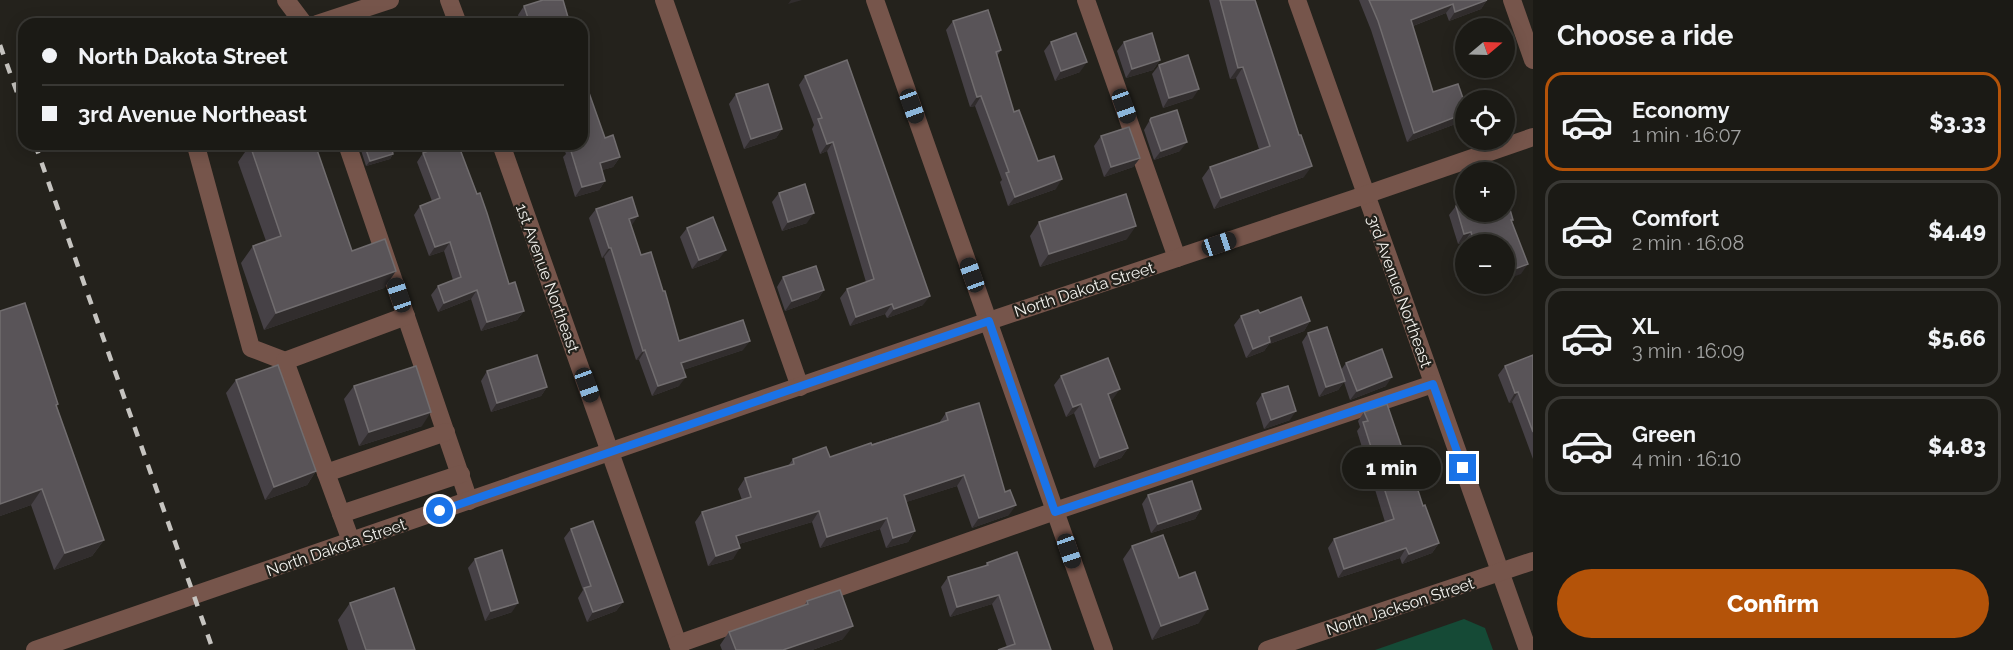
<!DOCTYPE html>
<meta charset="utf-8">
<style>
:root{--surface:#1b1a15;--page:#282722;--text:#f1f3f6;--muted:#a0a1a0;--line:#393834;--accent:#b45309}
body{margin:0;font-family:Raleway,sans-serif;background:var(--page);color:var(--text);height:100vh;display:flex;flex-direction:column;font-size:22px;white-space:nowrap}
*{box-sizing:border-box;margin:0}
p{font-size:20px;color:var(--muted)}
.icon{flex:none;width:33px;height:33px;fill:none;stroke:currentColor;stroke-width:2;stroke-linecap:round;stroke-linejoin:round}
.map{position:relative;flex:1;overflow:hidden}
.panel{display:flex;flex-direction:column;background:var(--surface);width:480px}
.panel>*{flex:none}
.top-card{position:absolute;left:18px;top:18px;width:570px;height:132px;border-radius:18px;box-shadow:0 3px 15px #0003,0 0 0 2px var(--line);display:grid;align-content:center;height:132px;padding:0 24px;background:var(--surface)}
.needle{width:39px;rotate:71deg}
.tools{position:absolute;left:1455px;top:18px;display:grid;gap:12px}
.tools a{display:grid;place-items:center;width:60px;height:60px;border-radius:50%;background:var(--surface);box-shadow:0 3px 15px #0003,0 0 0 2px var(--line);font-size:30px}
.end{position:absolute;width:27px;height:27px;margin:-14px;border:8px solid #1a73e8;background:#fff;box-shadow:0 0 0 3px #fff}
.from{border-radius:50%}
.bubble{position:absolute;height:42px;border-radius:21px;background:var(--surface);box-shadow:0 3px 15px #0003,0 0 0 2px var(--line);font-size:20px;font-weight:800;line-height:42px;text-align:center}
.car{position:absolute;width:18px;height:36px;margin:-18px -9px;border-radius:8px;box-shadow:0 0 4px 2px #0007;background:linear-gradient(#222 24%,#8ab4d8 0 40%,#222 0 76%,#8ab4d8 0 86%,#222 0)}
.top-card b{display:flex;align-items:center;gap:21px;height:57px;font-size:22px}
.top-card b+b{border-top:2px solid var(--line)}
.top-card i{width:15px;height:15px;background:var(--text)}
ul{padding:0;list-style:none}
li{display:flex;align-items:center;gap:18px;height:99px;margin:0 12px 9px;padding:0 12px;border:3px solid var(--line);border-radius:18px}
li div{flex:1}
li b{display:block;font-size:22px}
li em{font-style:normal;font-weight:800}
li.selected{border-color:var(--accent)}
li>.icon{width:54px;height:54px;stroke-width:1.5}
h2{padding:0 24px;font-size:27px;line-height:72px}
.button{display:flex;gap:12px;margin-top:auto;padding:12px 24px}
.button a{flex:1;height:69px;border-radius:36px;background:var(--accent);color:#fff;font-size:24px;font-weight:800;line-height:69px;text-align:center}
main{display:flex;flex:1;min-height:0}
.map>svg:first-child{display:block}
</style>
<main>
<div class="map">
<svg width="1533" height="650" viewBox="0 0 1533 650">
<rect width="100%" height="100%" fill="#24221c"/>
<polygon fill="#154a36" points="1464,619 1485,628 1493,650 1375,650"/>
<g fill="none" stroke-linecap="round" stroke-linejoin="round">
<g stroke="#76554b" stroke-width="18">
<polyline points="286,0 304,24"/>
<polyline points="449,0 458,24"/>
<polyline points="664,0 800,387"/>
<polyline points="875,0 1104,650"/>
<polyline points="1086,0 1177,258"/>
<polyline points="1297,0 1528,650"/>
<polyline points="1512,0 1533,60"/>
<polyline points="317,24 390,0"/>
<polyline points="347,144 469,501"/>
<polyline points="501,144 680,650"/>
<polyline points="196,146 251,348 285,361"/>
<polyline points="326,473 446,432"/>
<polyline points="341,514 461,474"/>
<polyline points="351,541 285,361 406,316"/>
<polyline points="678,644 1055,511 1433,384"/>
<polyline points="35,650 989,321 1365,195 1533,137"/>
<polyline points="1267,650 1533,561"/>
</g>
<g stroke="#c6c4c0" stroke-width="4.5" stroke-dasharray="10 10" stroke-linecap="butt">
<polyline points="0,45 24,112"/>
<polyline points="35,144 213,650"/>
</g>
</g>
<g fill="#464146">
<polygon points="1209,0 1255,0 1304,177 1214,209 1202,178 1210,167 1259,149 1236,78 1230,79"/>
<polygon points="1359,0 1487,0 1481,9 1449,21 1446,13 1413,26 1433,92 1466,107 1466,115 1461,122 1407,142 1371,30"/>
<polygon points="524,6 570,24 521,24 518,15"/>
<polygon points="953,21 1001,50 997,56 1014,112 1038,161 1056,189 1008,206 1000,182 1002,180 975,106 970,107 946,30"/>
<polygon points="1051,42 1080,72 1055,81 1044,51"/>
<polygon points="1124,42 1160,60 1153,70 1126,78 1117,51"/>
<polygon points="1159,65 1193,98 1163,108 1152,74"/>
<polygon points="805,76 923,305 887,318 885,314 850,326 840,298 847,289 866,282 827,151 820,154 812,129 814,125 799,85"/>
<polygon points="736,94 782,129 776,138 744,149 729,104"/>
<polygon points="1151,118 1180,151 1154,160 1144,130"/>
<polygon points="1101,136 1140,158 1133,167 1104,177 1094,146"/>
<polygon points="605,138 620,157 613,167 602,170 605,181 599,190 575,197 563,157 566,154 562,144 582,144"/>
<polygon points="359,144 391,144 393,154 390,159 366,166"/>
<polygon points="250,145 352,251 396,271 384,288 264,330 241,263 253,246 266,241 238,162"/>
<polygon points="423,153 509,284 524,311 517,320 481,331 471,299 438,312 431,295 438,286 453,280 444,251 429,256 414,215 420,206 432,201 417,162"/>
<polygon points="779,193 807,223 782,231 772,202"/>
<polygon points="1456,206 1513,220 1512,221 1521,274 1504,244 1466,245 1464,242 1458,244 1449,215"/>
<polygon points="596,209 631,225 641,255 679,341 743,350 683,370 679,386 652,396 639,360 636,360 604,257 602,258 589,218"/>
<polygon points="1039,222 1127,239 1040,267 1030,236"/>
<polygon points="687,228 719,259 692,269 680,237"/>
<polygon points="783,277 824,290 818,299 785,311 777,287"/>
<polygon points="1480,284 1495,284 1482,288"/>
<polygon points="0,311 57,407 104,540 92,556 54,570 31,505 0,516"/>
<polygon points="1241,316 1310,321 1304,331 1269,344 1264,351 1246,358 1234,325"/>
<polygon points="1308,333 1341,370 1346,363 1386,386 1350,400 1344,382 1338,390 1319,397 1302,342"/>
<polygon points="1533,355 1533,459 1512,402 1509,403 1498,375 1505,366"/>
<polygon points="487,371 547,387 541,396 491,412 481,381"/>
<polygon points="1061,376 1113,399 1110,400 1128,448 1121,458 1094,468 1074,413 1066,417 1054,385"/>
<polygon points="236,380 316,471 307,485 265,500 226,393"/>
<polygon points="354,386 422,426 359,446 344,399"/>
<polygon points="1262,394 1290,420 1264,429 1256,403"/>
<polygon points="1364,412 1404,454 1423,506 1439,543 1432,553 1402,564 1400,558 1338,578 1328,548 1334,539 1385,522 1357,431 1360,427 1358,421"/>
<polygon points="946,413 1009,515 972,528 957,486 906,502 915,531 908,542 886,548 880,529 820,548 812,522 739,544 733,559 708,566 695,522 702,512 742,500 738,489 745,478 788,466 793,459 830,457 939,423"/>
<polygon points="1148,495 1201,509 1195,519 1151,533 1142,504"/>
<polygon points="571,529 623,602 616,611 587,622 578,598 583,590 564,538"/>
<polygon points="1132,546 1179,578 1199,623 1152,640 1123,559"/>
<polygon points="475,559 512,612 485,621 468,568"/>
<polygon points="987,563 1051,650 1007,647 992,604 950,617 941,587 948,577 985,566"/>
<polygon points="807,601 843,639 812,650 722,650 720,645 729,632 804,606"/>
<polygon points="350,603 415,650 348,650 338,620"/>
</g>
<g fill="#312d2d">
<polygon points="791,0 802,0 788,4"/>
<polygon points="1487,0 1481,9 1449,21 1455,12"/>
<polygon points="1453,4 1446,13 1405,29 1411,20"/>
<polygon points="1160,60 1153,70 1126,78 1132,69"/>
<polygon points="1087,62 1080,72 1055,81 1061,71"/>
<polygon points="1243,67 1236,78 1230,79 1238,68"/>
<polygon points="1199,89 1193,98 1163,108 1169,98"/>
<polygon points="981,96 975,106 970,107 977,97"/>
<polygon points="1466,113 1466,115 1461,122 1407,142 1414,133"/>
<polygon points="782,129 776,138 744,149 751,139"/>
<polygon points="833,142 827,151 820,154 827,144"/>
<polygon points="1187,142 1180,151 1154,160 1161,151"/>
<polygon points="393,154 390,159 366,166 370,161"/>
<polygon points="620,157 613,167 593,173 600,163"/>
<polygon points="1140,158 1133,167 1104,177 1111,167"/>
<polygon points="1312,166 1304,177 1214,209 1221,198"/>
<polygon points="1062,179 1056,189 1008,206 1015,197"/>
<polygon points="605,181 599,190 575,197 582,187"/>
<polygon points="814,213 807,223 782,231 788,222"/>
<polygon points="638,216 632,225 629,219"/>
<polygon points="1136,226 1127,239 1040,267 1049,254"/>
<polygon points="1471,232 1464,242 1458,244 1464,234"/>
<polygon points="450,242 444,251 429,256 435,247"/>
<polygon points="609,248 611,248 604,257 602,258"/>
<polygon points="726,250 719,259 692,269 699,260"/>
<polygon points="1528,264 1521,274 1504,280 1504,273"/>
<polygon points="396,271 384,288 264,330 276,313"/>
<polygon points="1485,284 1495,284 1482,288"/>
<polygon points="477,290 471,299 438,312 444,303"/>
<polygon points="824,290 818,299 785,311 792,301"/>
<polygon points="930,296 923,305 887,318 894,309"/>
<polygon points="892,304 885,314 850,326 856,317"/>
<polygon points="524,311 517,320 481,331 487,322"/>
<polygon points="1310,321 1304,331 1269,344 1264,351 1246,358 1253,349 1269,337"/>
<polygon points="750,341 743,350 674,373 681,363"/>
<polygon points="645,350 639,360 636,360 643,351"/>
<polygon points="686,377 679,386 652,396 658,386"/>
<polygon points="1392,377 1386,386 1350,400 1357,391"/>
<polygon points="1345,381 1338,390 1319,397 1326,387"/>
<polygon points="547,387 541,396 491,412 497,403"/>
<polygon points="1120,389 1113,399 1101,403 1108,394"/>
<polygon points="1518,392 1512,402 1509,403 1515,393"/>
<polygon points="1081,404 1074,413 1066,417 1073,407"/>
<polygon points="1296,411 1290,420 1264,429 1271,420"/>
<polygon points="431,412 422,426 359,446 369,432"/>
<polygon points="1128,448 1121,458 1094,468 1100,458"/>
<polygon points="316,471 307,485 265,500 274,487"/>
<polygon points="964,475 957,486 897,505 904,495"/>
<polygon points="42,489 31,505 0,516 0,504"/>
<polygon points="1016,505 1009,515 972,528 979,518"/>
<polygon points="1201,509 1195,519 1151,533 1158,524"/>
<polygon points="819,511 812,522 729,547 736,536"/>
<polygon points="887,518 880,529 820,548 827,537"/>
<polygon points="915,531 908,542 886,548 893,538"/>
<polygon points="104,540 92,556 54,570 65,553"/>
<polygon points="1439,543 1432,553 1402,564 1409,554"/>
<polygon points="740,548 733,559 708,566 716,556"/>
<polygon points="1406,548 1400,558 1338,578 1344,569"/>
<polygon points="999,595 992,604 950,617 957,607"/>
<polygon points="623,602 616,611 587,622 593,612"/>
<polygon points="518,603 512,612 485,621 491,611"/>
<polygon points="1208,609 1199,623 1152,640 1161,626"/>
<polygon points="853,626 843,639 812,650 783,650"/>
</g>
<g fill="#595458" stroke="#716d6f" stroke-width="1.5">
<polygon points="543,0 563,0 570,24 530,24 524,6"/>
<polygon points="1220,0 1255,0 1299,135 1301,135 1312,166 1221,198 1210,167 1270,146 1243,67 1238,68"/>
<polygon points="1369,0 1487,0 1455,12 1453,4 1411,20 1433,92 1458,84 1466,107 1466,113 1414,133 1378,21"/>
<polygon points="988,10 1001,50 996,52 1014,112 1019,110 1038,161 1054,156 1062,179 1015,197 1006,173 1009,172 981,96 977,97 953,21"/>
<polygon points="1076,33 1087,62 1061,71 1051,42"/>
<polygon points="1152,33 1160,60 1132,69 1124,42"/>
<polygon points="1188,55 1199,89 1169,98 1159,65"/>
<polygon points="847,60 930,296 894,309 892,304 856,317 847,289 874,279 833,142 827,144 818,119 822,118 805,76"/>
<polygon points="582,73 605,138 613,135 620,157 600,163 605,181 582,187 570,148 573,147 572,144 582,144"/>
<polygon points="768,84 782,129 751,139 736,94"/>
<polygon points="1177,110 1187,142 1161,151 1150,120 1151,118"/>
<polygon points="1129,127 1140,158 1111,167 1101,136"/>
<polygon points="253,144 315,144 352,251 385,239 396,271 276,313 253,246 281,236 250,145"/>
<polygon points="364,144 391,144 393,154 370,161"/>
<polygon points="446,144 458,144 477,194 480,193 487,213 509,284 515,282 524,311 487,322 477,290 444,303 438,286 461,277 450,242 435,247 420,206 440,198 423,153"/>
<polygon points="805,184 814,213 788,222 779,193"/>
<polygon points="1505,192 1513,220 1511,220 1528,264 1504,273 1504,244 1475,244 1471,232 1464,234 1456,206 1466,203 1466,212 1504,212"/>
<polygon points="1126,194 1136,226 1049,254 1039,222"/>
<polygon points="632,197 638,216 629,219 641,255 651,252 663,291 665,291 679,341 743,320 750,341 681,363 686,377 658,386 645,350 643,351 611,248 609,248 596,209"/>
<polygon points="713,217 726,250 699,260 687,228"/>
<polygon points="816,266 824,290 792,301 783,277"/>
<polygon points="1301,297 1310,321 1269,337 1270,342 1253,349 1241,316 1258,310 1260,313"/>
<polygon points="25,303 58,404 56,405 104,540 65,553 42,489 0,504 0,311"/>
<polygon points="1327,327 1345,381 1326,387 1308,333"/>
<polygon points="1382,349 1392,377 1357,391 1346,363"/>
<polygon points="537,355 547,387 497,403 487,371"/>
<polygon points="1533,355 1533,432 1518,392 1515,393 1505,366"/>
<polygon points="1108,358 1120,389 1108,394 1128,448 1100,458 1081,404 1073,407 1061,376"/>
<polygon points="278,365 316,471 274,487 236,380"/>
<polygon points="416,366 431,412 369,432 354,386"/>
<polygon points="1288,386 1296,411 1271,420 1262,394"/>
<polygon points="979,403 1005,492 1010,490 1016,505 979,518 964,475 904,495 915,531 893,538 887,518 827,537 819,511 736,536 740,548 716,556 702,512 751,497 745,478 794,464 793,459 826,447 830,457 871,443 872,445 948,420 946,413"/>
<polygon points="1387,404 1404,454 1406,453 1423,506 1425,505 1439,543 1409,554 1406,548 1344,569 1334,539 1394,519 1363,422 1368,421 1364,412"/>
<polygon points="1192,481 1201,509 1158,524 1148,495"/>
<polygon points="593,521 623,602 593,612 584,588 591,586 571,529"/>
<polygon points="1163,535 1179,578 1195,572 1208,609 1161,626 1132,546"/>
<polygon points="502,550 518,603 491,611 475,559"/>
<polygon points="1017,552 1051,650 998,650 1015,644 999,595 957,607 948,577 988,565 987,563"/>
<polygon points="394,588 415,650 366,650 350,603"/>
<polygon points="840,590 853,626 783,650 736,650 729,632 808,604 807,601"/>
</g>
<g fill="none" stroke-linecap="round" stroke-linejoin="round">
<polyline stroke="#1a73e8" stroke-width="8" points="440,511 989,321 1055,512 1433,384 1463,468"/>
</g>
<g text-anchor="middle" stroke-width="4.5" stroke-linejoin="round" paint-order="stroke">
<g font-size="16" fill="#f3f2ee" stroke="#24221c">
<text transform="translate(548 278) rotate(70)" y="6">1st Avenue Northeast</text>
<text transform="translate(1084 289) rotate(-18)" y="6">North Dakota Street</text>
<text transform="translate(1400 291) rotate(70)" y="6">3rd Avenue Northeast</text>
<text transform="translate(336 547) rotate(-19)" y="6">North Dakota Street</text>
<text transform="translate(1400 606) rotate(-18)" y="6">North Jackson Street</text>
</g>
</g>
</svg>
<div class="tools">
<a><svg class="needle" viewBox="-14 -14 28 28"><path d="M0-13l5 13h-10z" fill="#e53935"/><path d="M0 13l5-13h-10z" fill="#a0a1a0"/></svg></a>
<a><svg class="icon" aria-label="locate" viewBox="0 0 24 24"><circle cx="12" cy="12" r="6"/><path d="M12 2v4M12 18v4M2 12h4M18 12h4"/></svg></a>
<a>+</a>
<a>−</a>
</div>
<i class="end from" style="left:440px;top:511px"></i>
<i class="end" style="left:1463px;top:468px"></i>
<div class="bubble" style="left:1342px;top:447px;width:99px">1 min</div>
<i class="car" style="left:912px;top:106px;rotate:160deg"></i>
<i class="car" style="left:1124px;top:106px;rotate:160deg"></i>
<i class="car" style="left:1219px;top:244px;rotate:71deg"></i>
<i class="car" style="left:972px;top:275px;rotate:340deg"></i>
<i class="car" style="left:399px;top:295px;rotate:341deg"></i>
<i class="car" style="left:587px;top:385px;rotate:160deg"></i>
<i class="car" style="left:1069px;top:551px;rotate:161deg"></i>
<div class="top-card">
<b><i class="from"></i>North Dakota Street</b>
<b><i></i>3rd Avenue Northeast</b>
</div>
</div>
<section class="panel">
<h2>Choose a ride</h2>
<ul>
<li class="selected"><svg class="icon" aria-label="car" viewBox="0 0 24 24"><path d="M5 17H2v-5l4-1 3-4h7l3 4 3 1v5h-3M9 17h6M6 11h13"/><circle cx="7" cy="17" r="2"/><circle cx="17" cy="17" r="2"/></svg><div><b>Economy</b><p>1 min · 16:07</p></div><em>$3.33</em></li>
<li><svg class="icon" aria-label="car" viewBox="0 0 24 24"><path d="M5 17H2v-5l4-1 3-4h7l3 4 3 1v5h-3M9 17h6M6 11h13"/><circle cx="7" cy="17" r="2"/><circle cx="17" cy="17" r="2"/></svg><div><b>Comfort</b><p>2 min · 16:08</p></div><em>$4.49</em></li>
<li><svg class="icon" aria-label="car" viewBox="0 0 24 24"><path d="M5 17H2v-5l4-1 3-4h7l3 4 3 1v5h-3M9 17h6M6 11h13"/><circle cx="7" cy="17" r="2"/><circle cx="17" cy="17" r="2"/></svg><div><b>XL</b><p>3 min · 16:09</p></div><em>$5.66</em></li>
<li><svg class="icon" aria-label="car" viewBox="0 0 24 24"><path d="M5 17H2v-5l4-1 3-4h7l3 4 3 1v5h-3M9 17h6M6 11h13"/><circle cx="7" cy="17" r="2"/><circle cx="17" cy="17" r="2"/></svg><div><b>Green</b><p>4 min · 16:10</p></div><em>$4.83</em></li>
</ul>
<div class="button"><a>Confirm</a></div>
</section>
</main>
